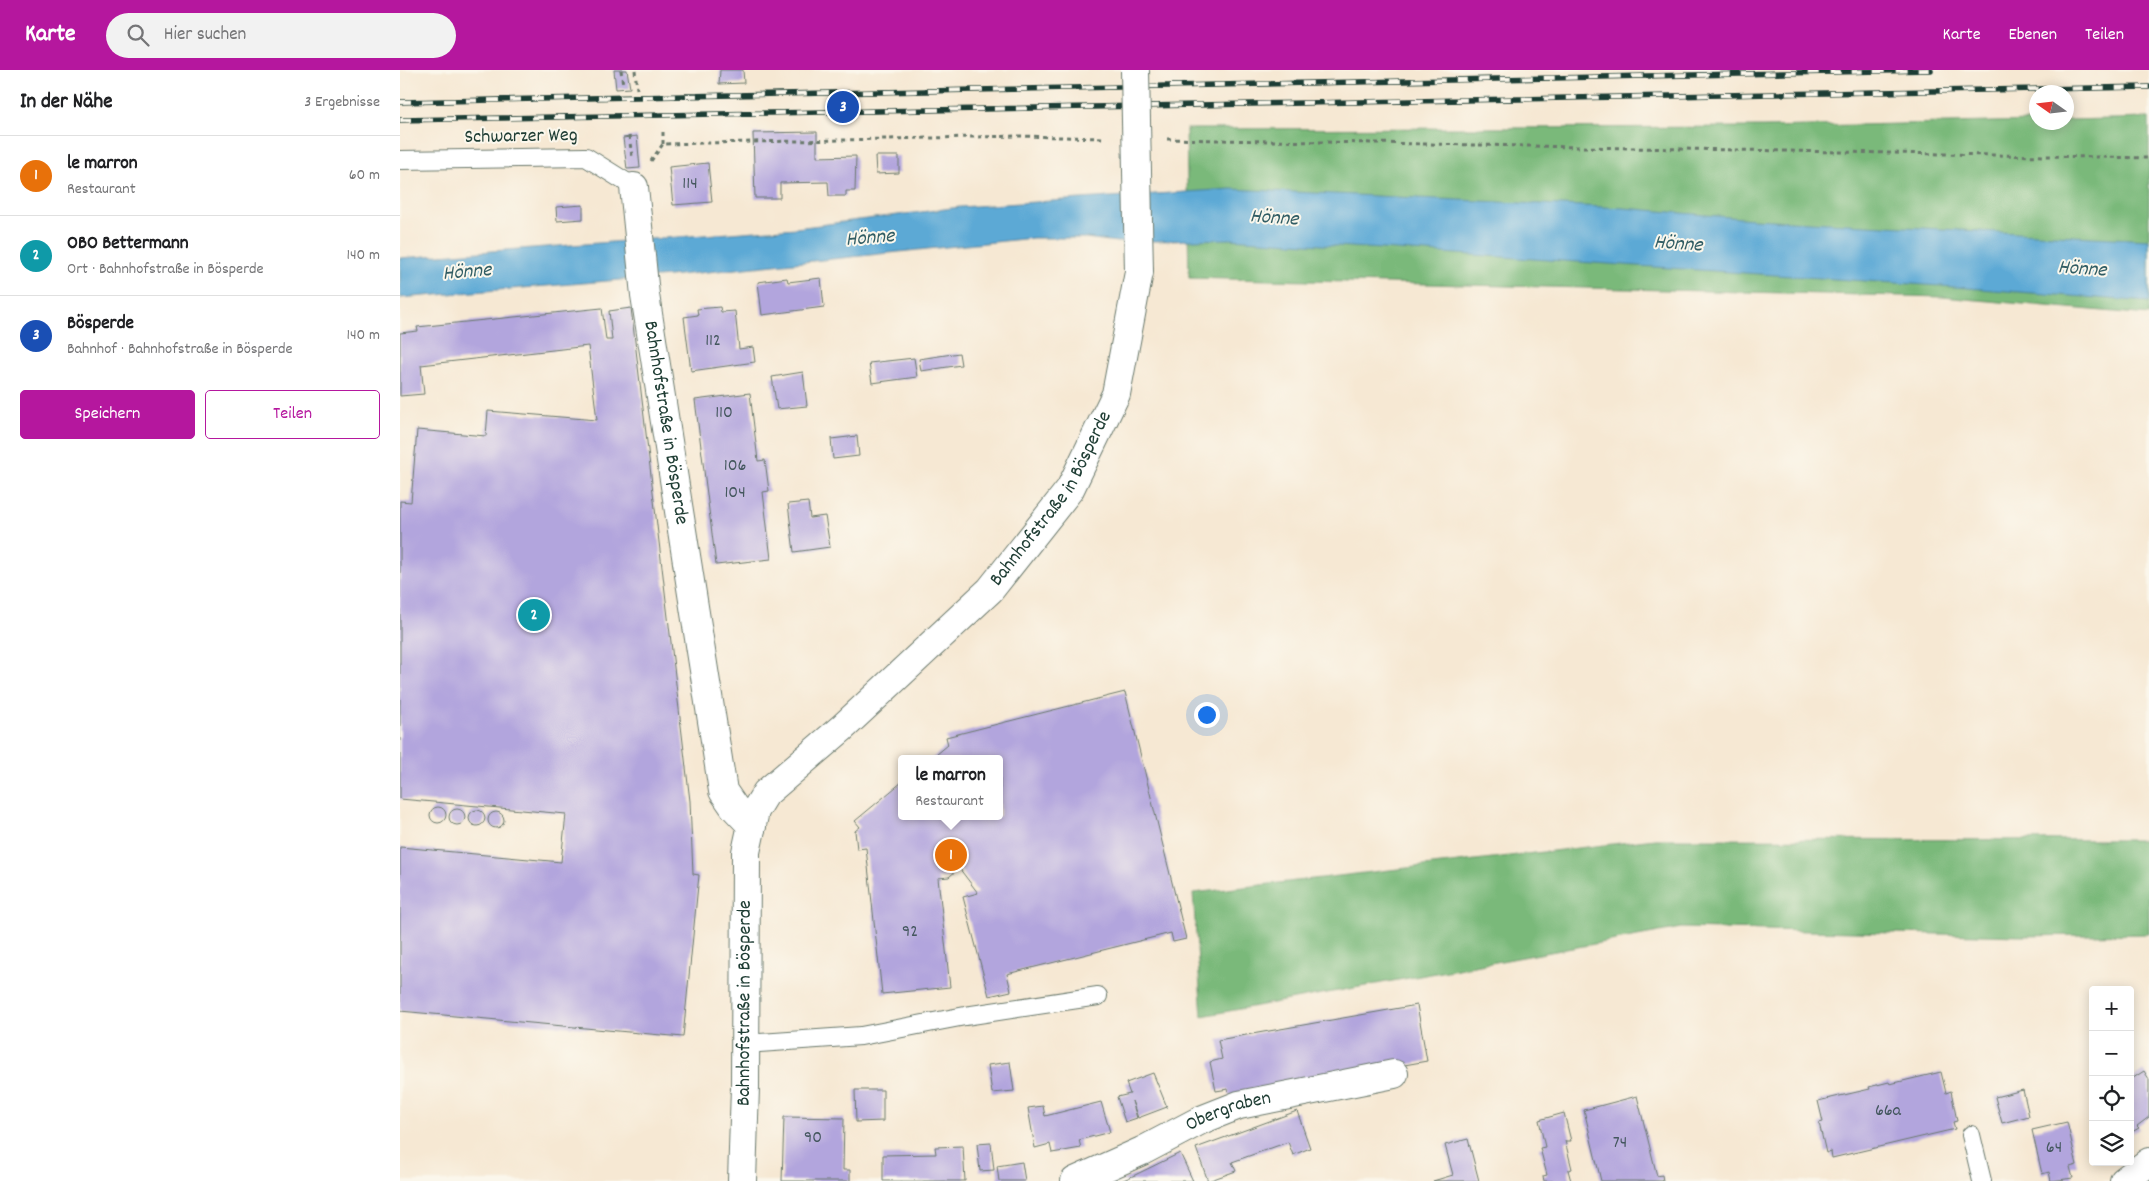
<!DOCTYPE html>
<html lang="de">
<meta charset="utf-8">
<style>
:root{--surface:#fff;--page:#f2f2f2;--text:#202124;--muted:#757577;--line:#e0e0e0;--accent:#b5179e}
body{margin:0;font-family:Dekko,sans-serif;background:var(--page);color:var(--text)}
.controls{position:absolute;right:15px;bottom:15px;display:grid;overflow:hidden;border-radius:5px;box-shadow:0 2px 12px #0003}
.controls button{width:45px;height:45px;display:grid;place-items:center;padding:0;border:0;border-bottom:1px solid var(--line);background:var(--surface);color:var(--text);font:25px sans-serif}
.compass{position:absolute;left:1629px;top:15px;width:45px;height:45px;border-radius:50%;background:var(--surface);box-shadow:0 2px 12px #0003;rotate:284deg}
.you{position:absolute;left:806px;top:644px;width:18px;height:18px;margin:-12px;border:4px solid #fff;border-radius:50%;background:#1a73e8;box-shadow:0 0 0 8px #1a73e833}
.badge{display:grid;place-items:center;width:32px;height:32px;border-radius:50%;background:var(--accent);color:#fff;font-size:16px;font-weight:700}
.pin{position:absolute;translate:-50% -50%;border:2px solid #fff;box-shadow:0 1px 5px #0006}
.popup{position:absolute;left:498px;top:685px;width:105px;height:65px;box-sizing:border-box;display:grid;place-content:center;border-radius:5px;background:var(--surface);filter:drop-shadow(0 1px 4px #0005);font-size:16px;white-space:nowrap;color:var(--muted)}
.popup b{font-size:19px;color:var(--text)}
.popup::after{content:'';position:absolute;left:50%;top:100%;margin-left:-10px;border:10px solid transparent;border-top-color:var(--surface)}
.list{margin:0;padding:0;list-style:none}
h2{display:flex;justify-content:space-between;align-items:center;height:65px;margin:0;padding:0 20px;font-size:21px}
h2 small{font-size:16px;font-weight:400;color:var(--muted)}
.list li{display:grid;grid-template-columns:32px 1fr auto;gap:15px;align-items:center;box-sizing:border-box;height:80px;padding:0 20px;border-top:1px solid var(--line)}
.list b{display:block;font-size:19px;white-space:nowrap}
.list p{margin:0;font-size:16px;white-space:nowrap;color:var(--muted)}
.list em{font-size:16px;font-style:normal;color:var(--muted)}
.actions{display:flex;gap:10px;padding:15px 20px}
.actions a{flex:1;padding:11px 0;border:1px solid var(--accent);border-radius:5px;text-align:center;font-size:18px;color:var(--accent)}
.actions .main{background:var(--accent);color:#fff}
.icon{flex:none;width:28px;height:28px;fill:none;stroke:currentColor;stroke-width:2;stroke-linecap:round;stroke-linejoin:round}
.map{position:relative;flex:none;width:1749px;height:1111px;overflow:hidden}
header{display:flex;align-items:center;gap:30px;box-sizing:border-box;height:70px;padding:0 25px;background:var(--accent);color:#fff}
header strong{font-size:24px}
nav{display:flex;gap:28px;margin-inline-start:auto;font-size:18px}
.search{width:350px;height:45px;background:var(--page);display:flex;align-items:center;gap:12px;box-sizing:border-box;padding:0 18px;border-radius:28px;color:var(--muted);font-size:19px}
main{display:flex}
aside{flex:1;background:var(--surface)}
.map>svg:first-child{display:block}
.forest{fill:#7ab97a;stroke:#4c7b57}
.water{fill:#5ca9d5;stroke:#3e7384}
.building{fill:#b2a5dd}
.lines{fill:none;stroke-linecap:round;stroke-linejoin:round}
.lane-casing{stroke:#6a796c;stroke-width:20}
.street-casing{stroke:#6a796c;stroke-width:30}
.path{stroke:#6a796c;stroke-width:3;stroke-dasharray:4 4;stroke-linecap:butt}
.lane{stroke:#fff;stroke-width:18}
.street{stroke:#fff;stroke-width:28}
.rail-casing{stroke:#1f3d34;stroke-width:5.5}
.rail{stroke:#fbf7ec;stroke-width:4;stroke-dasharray:11;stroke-linecap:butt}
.street-bridge-casing{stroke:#6a796c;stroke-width:30;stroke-linecap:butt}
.street-bridge{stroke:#fff;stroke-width:28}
.labels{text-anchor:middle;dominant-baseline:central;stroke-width:4;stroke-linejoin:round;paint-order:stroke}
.number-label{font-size:18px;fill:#44575e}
.street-label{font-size:20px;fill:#1f3d34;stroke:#fbf7ec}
.water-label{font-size:21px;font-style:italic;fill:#315d64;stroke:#fbf7ec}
</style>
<header>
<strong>Karte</strong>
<div class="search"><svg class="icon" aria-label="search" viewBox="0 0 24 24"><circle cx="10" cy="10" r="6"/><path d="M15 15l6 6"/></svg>Hier suchen</div>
<nav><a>Karte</a><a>Ebenen</a><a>Teilen</a></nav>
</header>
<main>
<aside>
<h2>In der Nähe<small>3 Ergebnisse</small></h2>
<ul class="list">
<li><span class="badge" style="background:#e8710a">1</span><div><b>le marron</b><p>Restaurant</p></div><em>60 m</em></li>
<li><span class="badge" style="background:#0f9aa8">2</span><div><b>OBO Bettermann</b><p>Ort · Bahnhofstraße in Bösperde</p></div><em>140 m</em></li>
<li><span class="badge" style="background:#1a4fb4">3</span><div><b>Bösperde</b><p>Bahnhof · Bahnhofstraße in Bösperde</p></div><em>140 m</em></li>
</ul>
<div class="actions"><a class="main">Speichern</a><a>Teilen</a></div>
</aside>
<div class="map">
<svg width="1749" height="1111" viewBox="0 0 1749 1111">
<rect width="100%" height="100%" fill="#fbf7ec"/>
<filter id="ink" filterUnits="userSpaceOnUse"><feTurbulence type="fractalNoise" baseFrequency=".02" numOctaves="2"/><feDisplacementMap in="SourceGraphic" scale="10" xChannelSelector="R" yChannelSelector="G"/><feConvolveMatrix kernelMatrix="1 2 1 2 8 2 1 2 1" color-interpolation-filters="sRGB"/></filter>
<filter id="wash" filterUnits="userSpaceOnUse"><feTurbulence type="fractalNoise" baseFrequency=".0096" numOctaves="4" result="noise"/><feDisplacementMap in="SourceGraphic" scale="20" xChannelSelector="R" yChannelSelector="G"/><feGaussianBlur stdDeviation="1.12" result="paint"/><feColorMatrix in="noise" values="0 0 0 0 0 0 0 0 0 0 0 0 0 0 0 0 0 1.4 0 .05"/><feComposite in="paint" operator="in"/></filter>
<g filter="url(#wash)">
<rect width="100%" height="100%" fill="#f6e8d3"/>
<!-- forest -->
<g class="forest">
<polygon points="1749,48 1749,245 1542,227 789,208 786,59 1363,57 1636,51 1636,52 1666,52 1667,50"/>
<polygon points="1255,769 1749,770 1749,864 1623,866 1281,858 802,946 793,823"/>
</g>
<!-- water -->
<polygon class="water" points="831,119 1224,138 1353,149 1749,170 1749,232 1541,216 830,169 717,172 686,168 633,168 269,206 0,228 0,188 396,158 560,137"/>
<g id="blocks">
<!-- building -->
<g class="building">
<polygon points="214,0 227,0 230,18 216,19"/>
<polygon points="320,0 343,0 344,13 319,14"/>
<polygon points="417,62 417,87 456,86 455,121 446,121 446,126 429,126 428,112 380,113 380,128 355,128 353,63"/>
<polygon points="237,66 240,98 227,99 223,68"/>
<polygon points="475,86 499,86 499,103 476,104"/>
<polygon points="308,93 312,132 273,135 269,97"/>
<polygon points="183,135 183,149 157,151 156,137"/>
<polygon points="387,208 388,212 421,208 424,237 362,245 358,212"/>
<polygon points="320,237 321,242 335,241 339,279 353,277 355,292 291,301 284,247 298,245 297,239"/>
<polygon points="202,238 206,270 212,270 209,241 231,238 290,731 293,804 299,805 283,967 0,941 0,777 161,792 166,744 0,729 0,431 11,432 17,360 86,366 88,341 197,350 188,276 21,295 24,324 0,326 0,263 18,261 17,257"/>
<polygon points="559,283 561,295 521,301 519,289"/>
<polygon points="514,288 517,307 472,313 469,293"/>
<polygon points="403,302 407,336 377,339 372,307"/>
<polygon points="350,323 358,391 365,390 369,421 363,422 371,489 316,495 295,330"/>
<polygon points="457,366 459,386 433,389 431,369"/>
<polygon points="408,432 410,448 425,446 430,477 394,482 388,434"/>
<polygon points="725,622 786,869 773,872 771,863 607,904 611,921 589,926 563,827 578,823 559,798 549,807 538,808 550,917 482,924 466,778 457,779 455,761 460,757 455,751 502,712 502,746 600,746 600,689 531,689 548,675 546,667"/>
<circle cx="38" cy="745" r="8"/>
<circle cx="57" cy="747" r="8"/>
<circle cx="77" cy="748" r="8"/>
<circle cx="96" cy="750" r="8"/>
<polygon points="1017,935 1027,991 829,1026 828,1019 816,1021 810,992 822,989 818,970"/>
<polygon points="610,992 614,1021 592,1023 588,995"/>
<polygon points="1744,1001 1749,1009 1749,1047 1737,1056 1739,1058 1730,1063 1730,1010"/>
<polygon points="1541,1002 1546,1023 1551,1021 1557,1051 1553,1052 1555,1059 1432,1088 1431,1081 1426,1083 1419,1053 1423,1052 1418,1031 1470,1019 1469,1017 1489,1012 1490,1014"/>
<polygon points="753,1003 767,1037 738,1048 732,1031 737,1048 725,1052 717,1027 730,1024 726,1013"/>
<polygon points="455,1020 483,1020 483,1051 456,1052"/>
<polygon points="1623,1020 1629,1046 1602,1053 1595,1027"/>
<polygon points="1237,1026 1257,1106 1262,1105 1263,1111 1201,1111 1184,1040"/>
<polygon points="701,1032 710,1062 679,1070 681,1078 652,1083 650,1074 635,1078 628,1038 643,1036 645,1046"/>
<polygon points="897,1041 910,1078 893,1085 888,1072 832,1092 836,1101 808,1111 796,1078"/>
<polygon points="1164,1043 1171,1071 1165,1071 1172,1099 1168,1100 1171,1111 1144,1111 1143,1106 1147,1105 1140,1078 1145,1077 1139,1050"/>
<polygon points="384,1047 444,1048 443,1100 450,1100 450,1111 382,1111"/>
<polygon points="1667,1052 1677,1095 1670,1097 1673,1108 1651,1111 1649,1102 1642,1104 1632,1060"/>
<polygon points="1068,1069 1079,1111 1033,1111 1053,1105 1045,1075"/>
<polygon points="591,1073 594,1100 580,1101 577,1074"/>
<polygon points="563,1076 565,1111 483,1111 483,1085 536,1084 535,1077"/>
<polygon points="780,1083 793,1111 721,1111 735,1105"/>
<polygon points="622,1092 625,1111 599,1111 597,1096"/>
</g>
</g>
</g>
<g filter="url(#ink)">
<use href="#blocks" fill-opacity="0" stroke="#6a796c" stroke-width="1"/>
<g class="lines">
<!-- lane casing -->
<g class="lane-casing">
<g id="lane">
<polyline points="0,90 186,87 234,117"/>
<polyline points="345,974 461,966 565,946 698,926"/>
<polyline points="1571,1065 1582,1111"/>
</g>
</g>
<!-- street casing -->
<g class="street-casing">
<g id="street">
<path id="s1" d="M234,117L245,225L323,721L334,737L352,756"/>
<path id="s2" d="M342,1111L345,1017L346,782L355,741L366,723L442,658L590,520L670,419L716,324L739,202"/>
<path id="s3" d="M675,1111L742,1081L801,1050L839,1035L994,1004"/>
<polyline points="1724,1111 1749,1092"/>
</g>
</g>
<!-- path -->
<g class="path">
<polyline points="221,0 223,15"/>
<polyline points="235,0 237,19"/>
<polyline points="229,66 232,86"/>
<polyline points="767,69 1749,88"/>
<polyline points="263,74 263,62"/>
<polyline points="251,91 263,74 619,66 705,68"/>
</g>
<!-- lane -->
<use href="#lane" class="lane"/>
<!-- street -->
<use href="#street" class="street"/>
<!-- rail casing -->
<g class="rail-casing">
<g id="rail">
<polyline points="0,32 1531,0"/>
<polyline points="0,50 1749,17"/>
</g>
</g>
<!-- rail -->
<use href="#rail" class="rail"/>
<!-- street-bridge casing -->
<g class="street-bridge-casing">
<polyline id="street-bridge" points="735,0 739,202"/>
</g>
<!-- street-bridge -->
<use href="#street-bridge" class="street-bridge"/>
</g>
</g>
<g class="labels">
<!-- number labels -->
<g class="number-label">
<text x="290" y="114">114</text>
<text x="313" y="271">112</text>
<text x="324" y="343">110</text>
<text x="335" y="396">106</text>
<text x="335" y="423">104</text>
<text x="510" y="862">92</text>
<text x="1488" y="1041">66a</text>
<text x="413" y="1068">90</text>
<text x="1220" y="1073">74</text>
<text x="1654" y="1078">64</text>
</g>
<!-- street labels -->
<g class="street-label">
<text transform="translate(121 67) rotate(-1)">Schwarzer Weg</text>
<text stroke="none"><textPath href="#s1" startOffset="238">Bahnhofstraße in Bösperde</textPath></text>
<text stroke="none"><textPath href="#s2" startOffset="805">Bahnhofstraße in Bösperde</textPath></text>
<text stroke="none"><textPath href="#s2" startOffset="178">Bahnhofstraße in Bösperde</textPath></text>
<text stroke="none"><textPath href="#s3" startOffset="169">Obergraben</textPath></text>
</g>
<!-- water labels -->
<g class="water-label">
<text transform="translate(874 149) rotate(4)">Hönne</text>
<text transform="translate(470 169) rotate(-5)">Hönne</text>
<text transform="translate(1278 175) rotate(4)">Hönne</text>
<text transform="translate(1682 200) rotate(4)">Hönne</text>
<text transform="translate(67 203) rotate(-5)">Hönne</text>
</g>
</g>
</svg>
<div class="controls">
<button>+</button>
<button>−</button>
<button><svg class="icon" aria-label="locate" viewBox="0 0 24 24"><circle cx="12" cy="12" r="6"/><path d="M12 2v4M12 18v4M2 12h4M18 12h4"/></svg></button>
<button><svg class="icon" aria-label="layers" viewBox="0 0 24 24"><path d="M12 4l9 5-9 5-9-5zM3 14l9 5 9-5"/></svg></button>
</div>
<svg class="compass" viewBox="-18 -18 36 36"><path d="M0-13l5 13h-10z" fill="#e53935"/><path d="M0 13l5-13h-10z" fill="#757577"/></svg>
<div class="you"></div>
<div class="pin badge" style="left:551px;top:785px;background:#e8710a">1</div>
<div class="popup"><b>le marron</b>Restaurant</div>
<div class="pin badge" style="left:134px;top:545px;background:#0f9aa8">2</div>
<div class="pin badge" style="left:443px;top:37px;background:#1a4fb4">3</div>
</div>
</main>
